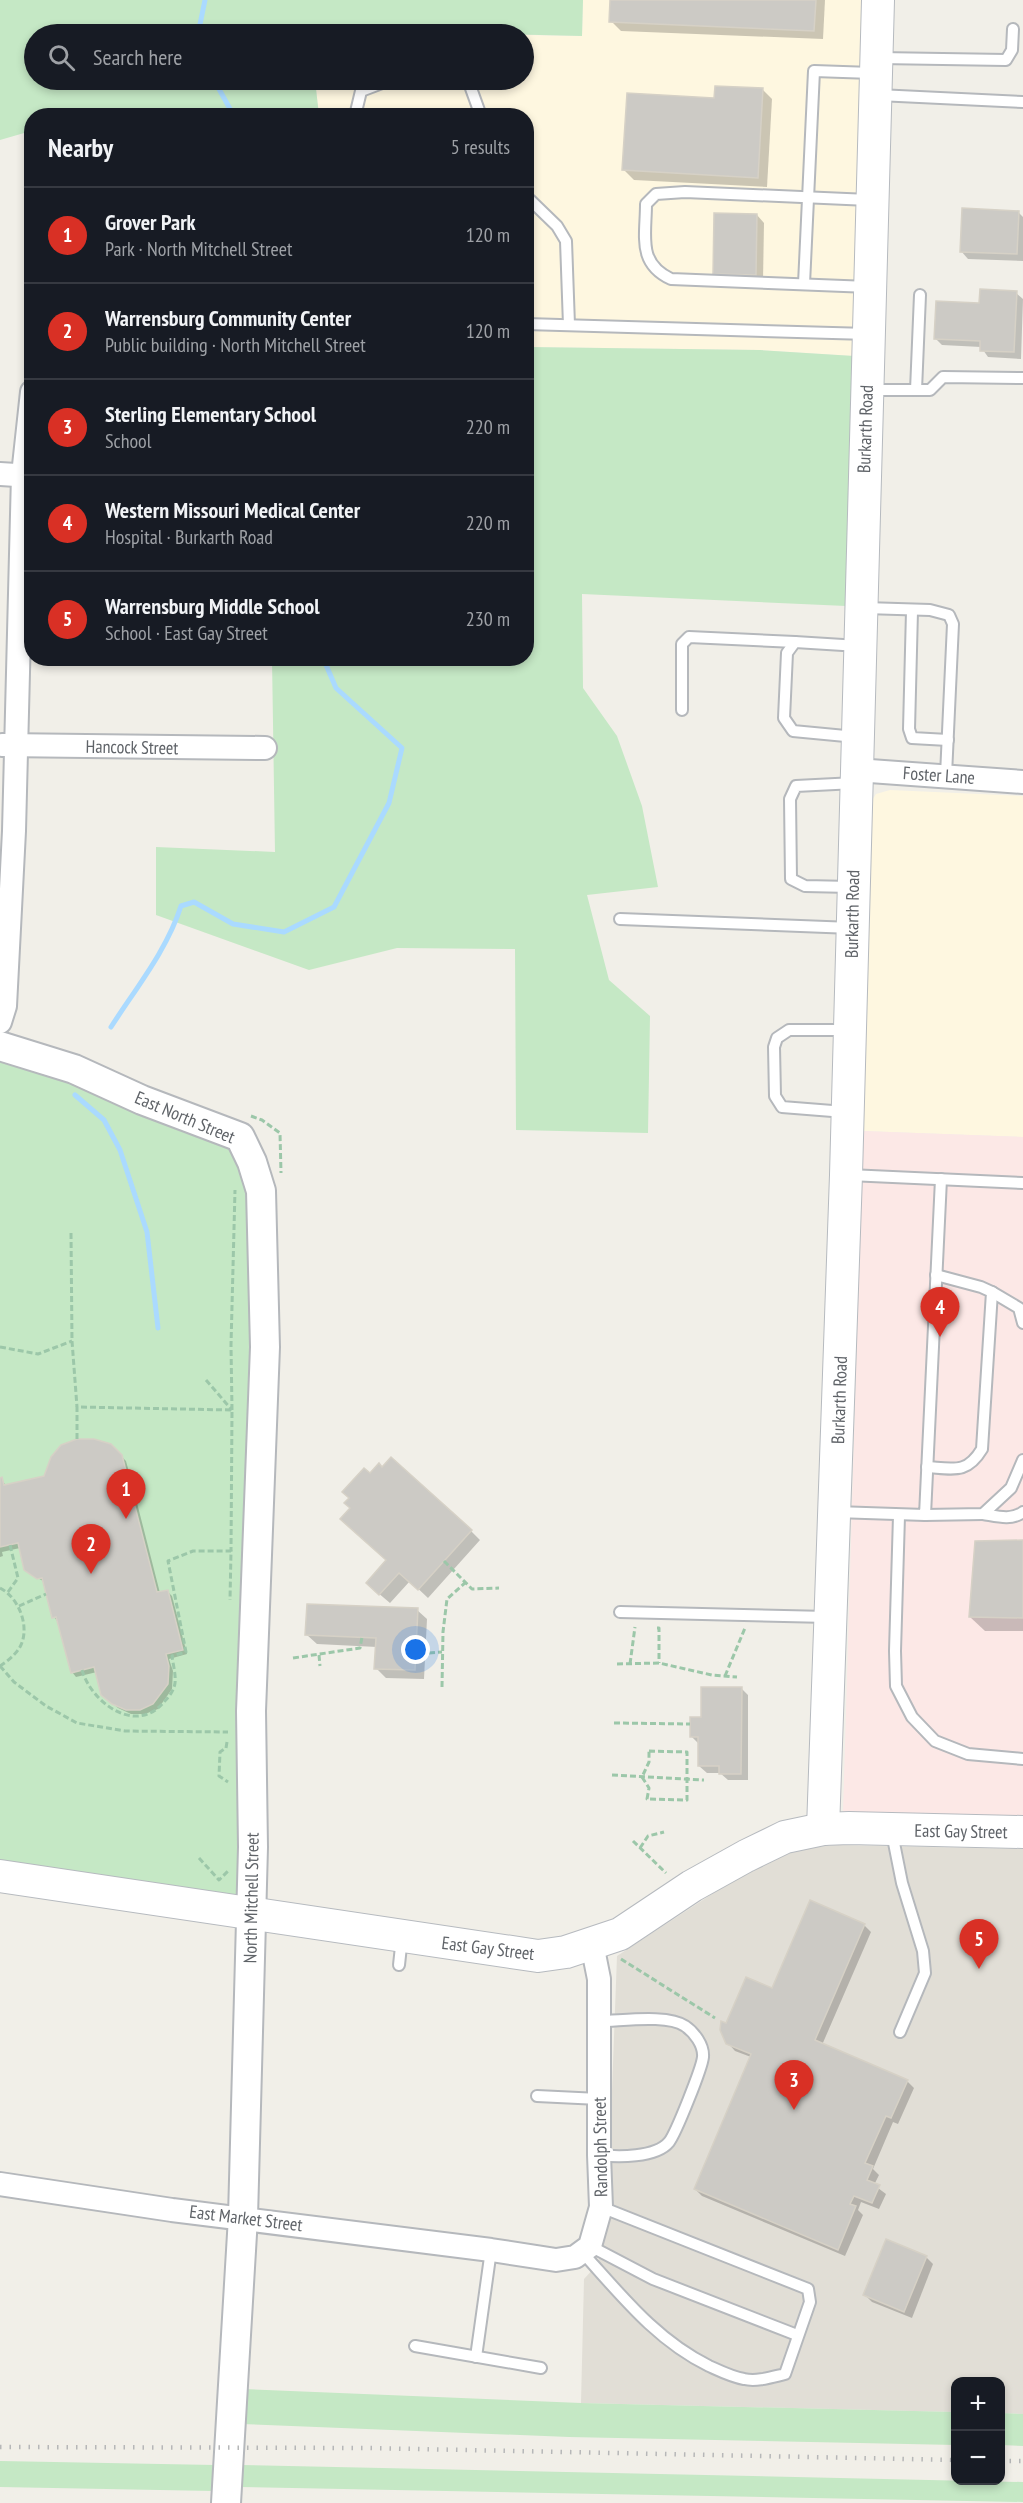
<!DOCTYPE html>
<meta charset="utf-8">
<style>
:root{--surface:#171b24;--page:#20242c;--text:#f1f3f6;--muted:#9ea1a6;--line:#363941;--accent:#d93025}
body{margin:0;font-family:"PT Sans Narrow",sans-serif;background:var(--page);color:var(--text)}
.controls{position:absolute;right:18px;bottom:18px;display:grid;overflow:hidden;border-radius:12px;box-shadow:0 3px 9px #0003}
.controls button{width:54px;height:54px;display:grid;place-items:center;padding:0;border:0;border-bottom:2px solid var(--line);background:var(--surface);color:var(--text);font:30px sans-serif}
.you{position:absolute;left:416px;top:1650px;width:21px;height:21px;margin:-15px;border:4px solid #fff;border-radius:50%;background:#1a73e8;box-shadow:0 0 0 9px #1a73e833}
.badge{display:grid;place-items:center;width:39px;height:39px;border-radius:50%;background:var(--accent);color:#fff;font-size:20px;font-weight:700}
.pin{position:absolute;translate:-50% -50px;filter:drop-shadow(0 2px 3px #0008)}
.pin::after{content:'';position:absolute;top:32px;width:21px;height:18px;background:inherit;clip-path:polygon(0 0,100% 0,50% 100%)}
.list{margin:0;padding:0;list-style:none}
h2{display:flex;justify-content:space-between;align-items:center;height:78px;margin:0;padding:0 24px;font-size:26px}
h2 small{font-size:20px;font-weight:400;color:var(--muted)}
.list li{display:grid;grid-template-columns:39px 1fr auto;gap:18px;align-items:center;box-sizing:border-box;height:96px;padding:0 24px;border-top:2px solid var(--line)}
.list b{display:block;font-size:22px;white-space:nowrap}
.list p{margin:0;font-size:20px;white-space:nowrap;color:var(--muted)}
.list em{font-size:20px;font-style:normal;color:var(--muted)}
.icon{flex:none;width:33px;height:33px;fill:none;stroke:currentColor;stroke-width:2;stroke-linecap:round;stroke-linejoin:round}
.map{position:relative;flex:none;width:1023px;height:2503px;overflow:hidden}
.search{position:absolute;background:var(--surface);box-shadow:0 3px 9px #0003;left:24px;top:24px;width:510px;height:66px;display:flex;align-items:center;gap:15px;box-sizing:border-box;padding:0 21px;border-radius:33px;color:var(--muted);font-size:22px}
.panel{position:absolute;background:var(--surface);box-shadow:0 3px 9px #0003;left:24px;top:108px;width:510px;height:558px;border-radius:24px}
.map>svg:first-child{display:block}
.commercial{fill:#fef7e0}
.education{fill:#e1ded6}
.medical{fill:#fce8e6}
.green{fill:#c5e8c5}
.shadow{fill:#0003}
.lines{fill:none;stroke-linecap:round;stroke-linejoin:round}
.stream{stroke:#aadaff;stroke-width:5}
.building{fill:#cccac5;stroke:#d6d1c6;stroke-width:1.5}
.service-casing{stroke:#b5b8bc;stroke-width:14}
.minor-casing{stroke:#b5b8bc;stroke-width:26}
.tertiary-casing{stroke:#b5b8bc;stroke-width:32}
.secondary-casing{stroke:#b6babf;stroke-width:34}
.path{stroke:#9cc7a9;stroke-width:3;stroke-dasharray:6 3;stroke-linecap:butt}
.service{stroke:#fff;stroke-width:10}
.minor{stroke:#fff;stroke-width:22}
.tertiary{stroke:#fff;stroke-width:28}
.secondary{stroke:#fff;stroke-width:32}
.rail{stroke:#b6b7b8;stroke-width:4.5;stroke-dasharray:1.5 8;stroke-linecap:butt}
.labels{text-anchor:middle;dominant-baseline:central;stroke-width:6;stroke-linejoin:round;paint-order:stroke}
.street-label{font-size:18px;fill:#5f6368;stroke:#fff}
</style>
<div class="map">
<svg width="1023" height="2503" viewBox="0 0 1023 2503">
<rect width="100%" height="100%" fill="#f1efe8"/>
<!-- commercial -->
<g class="commercial">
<polygon points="583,0 864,0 854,356 760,350 527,347 526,116 319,115 315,80 524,80 524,35 582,36"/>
<polygon points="309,30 517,34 309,34"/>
<polygon points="890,790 1023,796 1023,1137 863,1131 869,805 876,794"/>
</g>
<!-- education -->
<polygon class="education" points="838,1845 1023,1849 1023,2414 1001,2413 1000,2382 956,2382 955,2412 581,2403 584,2279 596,2266 601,2254 607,2225 617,1956 735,1879 777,1855 812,1847"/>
<!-- medical -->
<polygon class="medical" points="863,1131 1023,1137 1023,1818 843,1814"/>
<!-- green -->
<g class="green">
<polygon points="0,0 583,0 582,36 309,30 309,34 34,34 34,80 315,80 319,115 32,116 31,131 0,140"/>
<polygon points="527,347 760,350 854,356 846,606 582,594 583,688 617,736 642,806 658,887 587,895 609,980 650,1016 648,1133 516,1130 515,949 397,948 309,970 156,915 156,847 275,852 272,659 526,658"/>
<polygon points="0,1046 202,1122 252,1162 251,1913 0,1875"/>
<polygon points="243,2389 581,2403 955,2412 956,2445 569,2437 241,2424"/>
<polygon points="1001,2413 1023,2414 1023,2446 1001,2445"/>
<polygon points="0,2461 215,2465 213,2491 0,2487"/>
<polygon points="241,2465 1023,2482 1023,2502 240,2487"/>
</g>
<!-- shadow -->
<g class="shadow">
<polygon points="612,0 825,0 823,39 621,31 611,21"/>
<polygon points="763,90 772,99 767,187 634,180 624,170 716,100"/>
<polygon points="1018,212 1023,217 1023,261 968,259 961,251"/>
<polygon points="757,215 764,223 763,281 722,280 715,273"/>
<polygon points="1016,293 1023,299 1021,359 988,357 981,347 942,345 935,338 981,304"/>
<polygon points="110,1445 126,1461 129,1472 133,1471 138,1476 141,1489 134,1491 160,1593 167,1591 172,1596 187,1654 169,1659 173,1671 172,1689 158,1709 145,1714 131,1714 118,1708 108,1699 97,1672 76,1677 72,1672 58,1622 54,1617 45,1582 30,1574 20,1548 2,1552 3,1556 0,1557 0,1479 7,1486 45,1477"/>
<polygon points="370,1475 471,1531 480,1540 428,1598 410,1581 390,1603 377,1592 388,1561 351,1508"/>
<polygon points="1023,1541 1023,1631 985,1631 970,1617"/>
<polygon points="417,1610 427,1619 424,1679 386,1678 376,1668 377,1647 317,1644 307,1635"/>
<polygon points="741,1688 748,1695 748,1780 728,1780 720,1773 707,1773 699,1766 698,1743 691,1736 702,1719"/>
<polygon points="864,1925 871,1932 822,2045 907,2081 914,2088 898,2124 893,2122 873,2169 879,2175 874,2185 886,2194 879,2209 861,2202 858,2210 863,2215 845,2256 702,2196 695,2189 751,2057 735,2051 728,2043 727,2025"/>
<polygon points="926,2257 933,2264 912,2318 872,2302 865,2295"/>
</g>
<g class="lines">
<!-- stream -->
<g class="stream">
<polyline points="198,34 205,0"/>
<polyline points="214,80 234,116"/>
<path d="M111,1027C136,988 167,950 181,906L194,902L233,924L284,932L334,907L389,803L402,748L336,688L323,658"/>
<polyline points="75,1095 104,1120 120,1150 147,1232 158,1328"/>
</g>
</g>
<!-- building -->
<g class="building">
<polygon points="610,0 816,0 814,31 609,22"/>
<polygon points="715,86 763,88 758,178 622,170 627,93 714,98"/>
<polygon points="962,208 1019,211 1017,254 960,252"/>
<polygon points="714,213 757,214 756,275 713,274"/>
<polygon points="980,289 1017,291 1014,352 980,351 980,341 934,339 936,301 979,303"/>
<polygon points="77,1439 94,1439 111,1444 122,1455 126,1471 133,1470 137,1485 130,1487 157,1592 168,1590 183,1650 166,1654 169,1666 168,1684 153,1704 140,1710 126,1710 112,1704 101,1695 94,1667 71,1673 56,1617 52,1618 42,1578 37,1579 24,1570 18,1543 0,1547 0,1478 2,1477 4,1485 44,1476 51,1457 61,1445"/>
<polygon points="391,1457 472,1530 418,1590 399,1573 379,1595 366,1583 386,1560 340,1519 350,1508 344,1503 349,1498 342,1492 364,1468 370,1473 379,1463 382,1467"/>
<polygon points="1023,1540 1023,1618 969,1617 975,1541"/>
<polygon points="307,1604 418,1608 415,1670 374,1669 376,1638 305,1635"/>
<polygon points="701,1687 742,1687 741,1774 719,1774 719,1766 698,1766 698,1737 690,1737 690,1717 701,1717"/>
<polygon points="810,1900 865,1924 815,2040 908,2080 891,2118 886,2116 865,2163 873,2166 867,2180 880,2185 872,2203 854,2196 850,2204 856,2206 838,2250 694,2189 751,2054 726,2044 720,2030 721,2021 726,2023 746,1977 772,1988"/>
<polygon points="886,2239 927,2256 904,2312 863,2295"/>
</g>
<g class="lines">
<!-- service casing -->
<g class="service-casing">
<g id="service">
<polyline points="879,58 1006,60 1012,50 1013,29"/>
<polyline points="468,80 481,116"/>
<polyline points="878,95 1023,102"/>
<polyline points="355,116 361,91 390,80"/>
<polyline points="526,196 557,226 566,241 569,325"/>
<path d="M869,200L685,192L656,194L646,204C646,236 637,263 671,279L869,287"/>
<polyline points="804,284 814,71 872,73"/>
<polyline points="526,324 868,334"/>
<polyline points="870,390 930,390 943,377 1023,378"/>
<polyline points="916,390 920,295"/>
<polyline points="865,608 930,610 949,615 953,624 946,775"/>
<polyline points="912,611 909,729 912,738 948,740"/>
<polyline points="682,710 682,644 689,637 795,642"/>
<polyline points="856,737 793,731 784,718 787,653 795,642 859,646"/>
<polyline points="851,887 805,886 791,879 790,799 796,786 855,783"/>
<polyline points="620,919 852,928"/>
<polyline points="845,1112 782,1107 775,1096 774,1047 777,1038 789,1030 846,1030"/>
<polyline points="849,1175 1023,1183"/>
<polyline points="992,1292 1019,1308 1023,1323"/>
<path d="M927,1467C954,1469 967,1474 982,1449L992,1292L981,1287L936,1275"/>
<polyline points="836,1512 925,1515 941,1179"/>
<path d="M983,1514C996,1516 1011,1521 1023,1512"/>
<polyline points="925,1515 983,1514 1011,1488 1023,1460"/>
<polyline points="899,1516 895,1651 896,1686 912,1717 935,1741 968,1754 1023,1759"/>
<polyline points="620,1612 828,1617"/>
<polyline points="892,1833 902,1883 923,1951 925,1973 900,2032"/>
<polyline points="399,1965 402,1937"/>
<polyline points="537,2096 599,2099"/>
<path d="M599,2155C617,2157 656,2158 669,2142C676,2133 702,2068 703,2057C704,2045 694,2032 685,2026C668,2014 621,2021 599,2021"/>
<polyline points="590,2246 653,2279 797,2335"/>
<path d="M582,2252C621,2295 656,2340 709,2366C720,2371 732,2377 744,2379C757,2382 772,2377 785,2374L810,2302L808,2289L601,2207"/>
<polyline points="415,2346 541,2368"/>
<polyline points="476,2357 491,2250"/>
</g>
</g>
<!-- minor casing -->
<g class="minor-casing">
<g id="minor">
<polyline points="0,474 32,476"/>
<polyline points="2,745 265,748"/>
<polyline points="856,770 1023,782"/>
<polyline points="0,1022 5,1006 14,831 23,475 32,392"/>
<polyline points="0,2184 172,2210 491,2250 556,2260 575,2257 590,2246 601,2207 599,2155 599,1979 592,1944"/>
</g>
</g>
<!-- tertiary casing -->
<g class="tertiary-casing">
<polyline id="tertiary" points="0,1046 74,1069 142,1100 240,1137 252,1162 261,1191 265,1347 251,1711 253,1847 243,2217 226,2503"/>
</g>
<!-- secondary casing -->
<g class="secondary-casing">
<g id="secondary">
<polyline points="823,1829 846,1175 878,0"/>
<polyline points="0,1876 538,1956 566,1952 620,1934 692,1886 746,1856 785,1837 823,1829 849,1828 1023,1832"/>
</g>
</g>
<!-- path -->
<g class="path">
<polyline points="251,1116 262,1120 280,1133 281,1173"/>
<polyline points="71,1233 72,1341 77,1407"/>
<polyline points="0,1347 38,1354 72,1341"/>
<polyline points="206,1380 232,1410"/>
<polyline points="232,1410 231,1345 235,1190"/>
<polyline points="77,1439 77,1407 232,1410 231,1551"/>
<polyline points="444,1561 472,1589 499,1588"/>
<path d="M0,1588C20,1598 32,1631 18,1650C13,1657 6,1662 0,1666"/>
<polyline points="8,1592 18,1578 10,1545"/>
<polyline points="19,1606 46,1594"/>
<polyline points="657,1628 659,1628 659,1663"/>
<polyline points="429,1653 442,1652"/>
<polyline points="319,1655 320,1666"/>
<polyline points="293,1658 360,1648 362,1637"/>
<polyline points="617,1664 659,1663 712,1675 737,1677"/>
<polyline points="630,1664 635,1627"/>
<polyline points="0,1666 14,1682 46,1706 77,1723 125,1731 228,1732"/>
<path d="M82,1670C91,1702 135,1735 163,1703C168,1698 174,1691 175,1683C176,1675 173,1664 172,1656L186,1652L168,1561L193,1551H231L230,1600"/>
<polyline points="725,1676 745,1628"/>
<polyline points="442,1687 443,1632 447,1599 467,1581"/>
<polyline points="614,1723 690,1724"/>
<polyline points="227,1742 226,1748 220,1752 219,1776 228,1782"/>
<polygon points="649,1751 687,1752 687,1800 647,1799 649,1788 642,1777 649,1762"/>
<polyline points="612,1775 704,1780"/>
<polyline points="633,1841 666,1873"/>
<polyline points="640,1848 648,1836 664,1832"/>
<polyline points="199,1858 219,1880 228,1871"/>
<polyline points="621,1959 715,2018"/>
</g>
<!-- service -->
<use href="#service" class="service"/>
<!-- minor -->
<use href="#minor" class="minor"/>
<!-- tertiary -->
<use href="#tertiary" class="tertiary"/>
<!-- secondary -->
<use href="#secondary" class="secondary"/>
<!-- rail -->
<g class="rail">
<polyline points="0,2447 368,2448 956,2460"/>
<polyline points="1000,2461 1023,2461"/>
</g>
</g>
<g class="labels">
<!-- street labels -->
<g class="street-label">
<text transform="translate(865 429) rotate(-88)">Burkarth Road</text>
<text transform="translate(132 747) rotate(1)">Hancock Street</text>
<text transform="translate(939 775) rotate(4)">Foster Lane</text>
<text transform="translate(852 914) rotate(-89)">Burkarth Road</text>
<text transform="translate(185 1117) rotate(23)">East North Street</text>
<text transform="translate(839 1400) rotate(-88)">Burkarth Road</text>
<text transform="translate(961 1831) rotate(1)">East Gay Street</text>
<text transform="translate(251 1898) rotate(-89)">North Mitchell Street</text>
<text transform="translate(488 1948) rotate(7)">East Gay Street</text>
<text transform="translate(600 2147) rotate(-91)">Randolph Street</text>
<text transform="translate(246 2218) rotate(7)">East Market Street</text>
</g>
</g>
</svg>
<div class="controls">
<button>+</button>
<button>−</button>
</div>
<div class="you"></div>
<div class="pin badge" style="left:126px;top:1519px">1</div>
<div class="pin badge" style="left:91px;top:1574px">2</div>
<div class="pin badge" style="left:794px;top:2110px">3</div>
<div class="pin badge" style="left:940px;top:1337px">4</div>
<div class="pin badge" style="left:979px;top:1969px">5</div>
<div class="search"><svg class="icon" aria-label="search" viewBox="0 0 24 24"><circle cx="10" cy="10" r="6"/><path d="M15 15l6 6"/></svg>Search here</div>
<section class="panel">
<h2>Nearby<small>5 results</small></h2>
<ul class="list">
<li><span class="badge">1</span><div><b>Grover Park</b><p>Park · North Mitchell Street</p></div><em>120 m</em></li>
<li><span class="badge">2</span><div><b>Warrensburg Community Center</b><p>Public building · North Mitchell Street</p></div><em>120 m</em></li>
<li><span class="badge">3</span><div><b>Sterling Elementary School</b><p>School</p></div><em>220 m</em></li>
<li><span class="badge">4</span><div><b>Western Missouri Medical Center</b><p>Hospital · Burkarth Road</p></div><em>220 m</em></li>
<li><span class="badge">5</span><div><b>Warrensburg Middle School</b><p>School · East Gay Street</p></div><em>230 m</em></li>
</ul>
</section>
</div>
